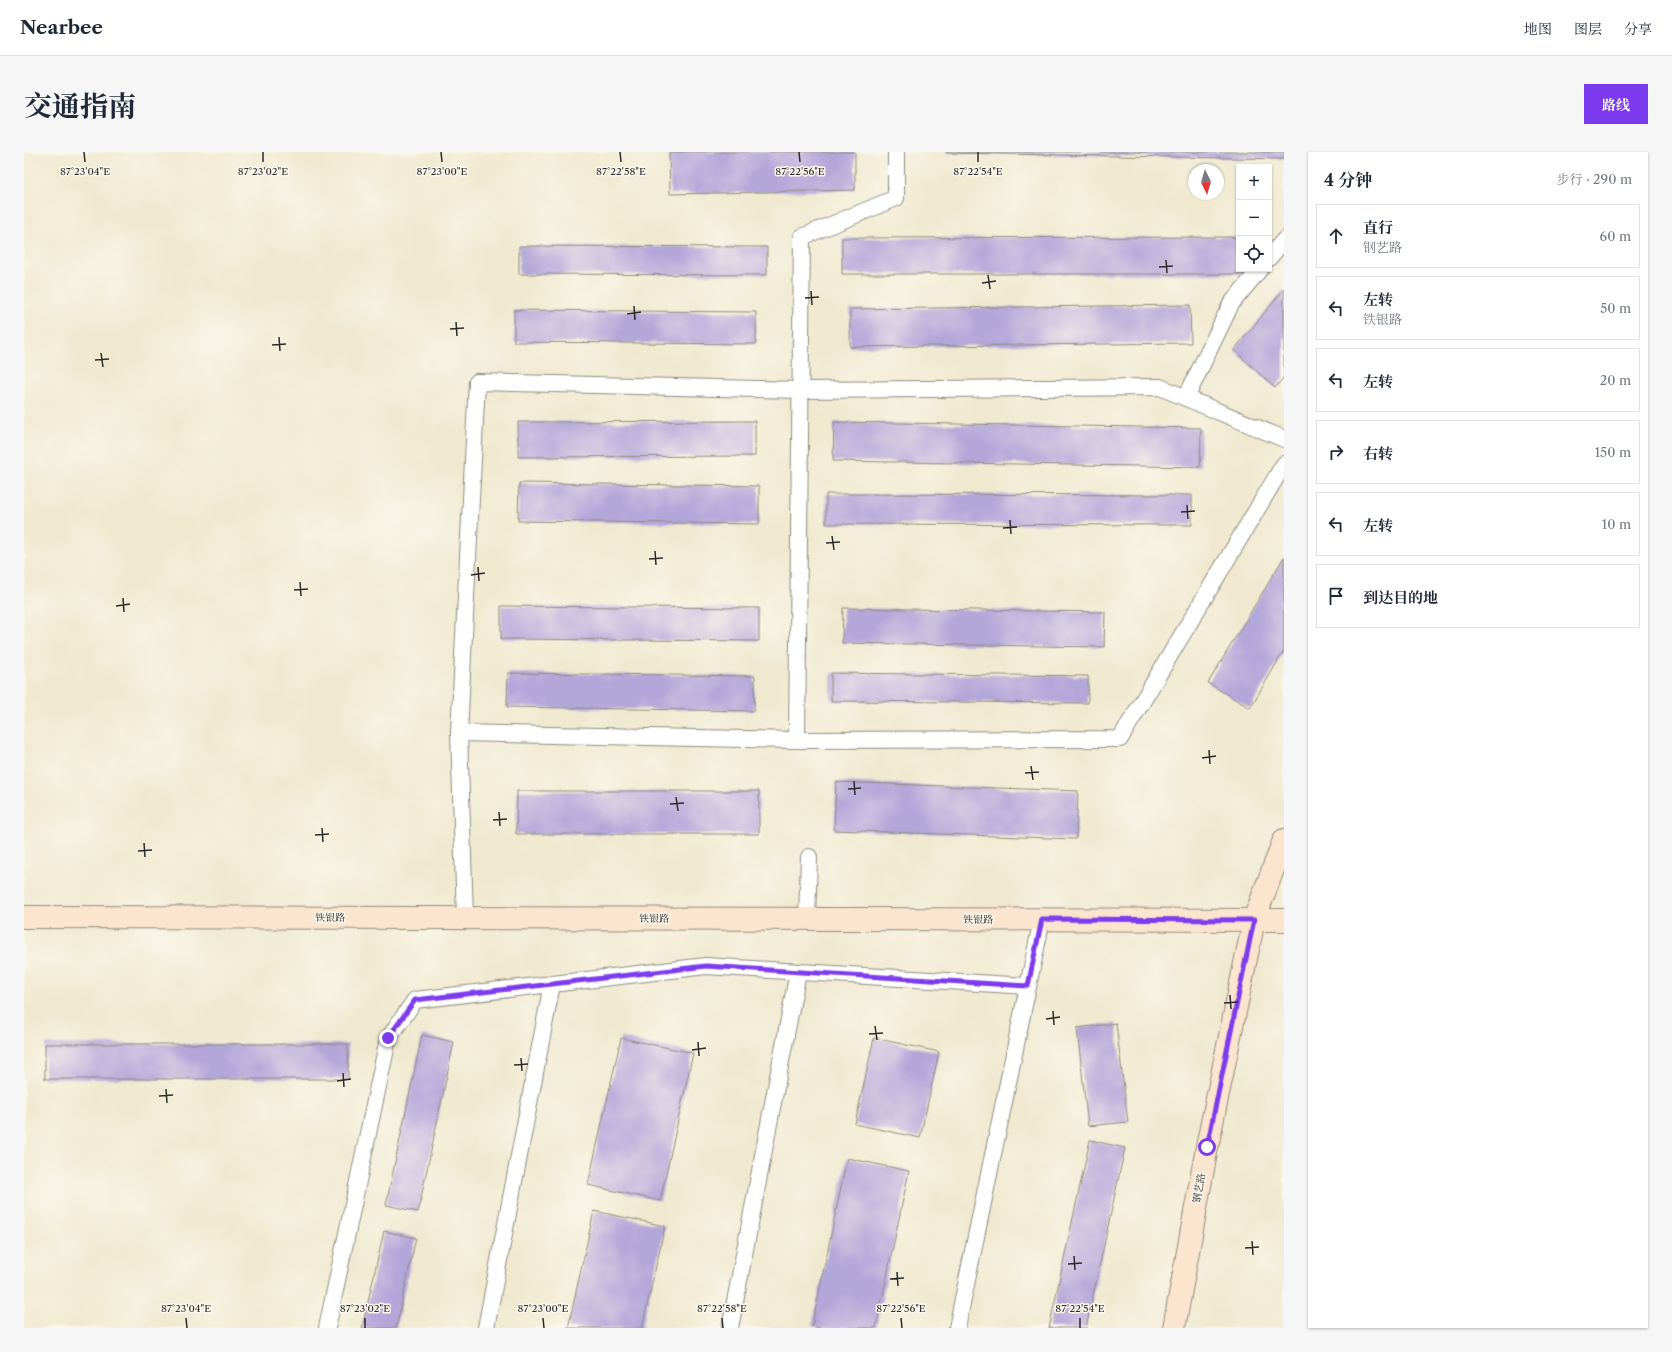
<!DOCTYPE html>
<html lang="zh">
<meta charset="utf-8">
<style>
:root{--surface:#fff;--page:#f6f6f7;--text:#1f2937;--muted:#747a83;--line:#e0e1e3;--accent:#7c3aed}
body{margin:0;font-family:"Libre Caslon Text","Noto Serif SC",serif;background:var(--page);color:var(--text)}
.controls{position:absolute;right:12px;top:12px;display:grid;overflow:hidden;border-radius:0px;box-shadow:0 1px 3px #0004}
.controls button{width:36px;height:36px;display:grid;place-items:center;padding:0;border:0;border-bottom:1px solid var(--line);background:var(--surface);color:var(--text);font:20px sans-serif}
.compass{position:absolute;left:1164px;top:12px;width:36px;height:36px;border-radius:50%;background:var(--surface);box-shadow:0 1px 3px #0004;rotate:175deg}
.stop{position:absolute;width:12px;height:12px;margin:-9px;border:3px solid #7c3aed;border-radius:50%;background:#fff}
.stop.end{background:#7c3aed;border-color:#fff;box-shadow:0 1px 4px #0008}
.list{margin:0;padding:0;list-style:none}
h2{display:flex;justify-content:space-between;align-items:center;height:52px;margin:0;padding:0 16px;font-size:17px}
h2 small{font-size:13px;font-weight:400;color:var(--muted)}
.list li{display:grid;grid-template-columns:26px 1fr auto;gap:12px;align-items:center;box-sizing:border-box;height:64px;margin:0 8px 8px;padding:0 8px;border:1px solid var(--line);border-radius:0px}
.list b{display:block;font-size:15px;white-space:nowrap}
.list p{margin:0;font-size:13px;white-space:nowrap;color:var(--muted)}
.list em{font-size:13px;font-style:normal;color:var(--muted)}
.icon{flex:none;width:22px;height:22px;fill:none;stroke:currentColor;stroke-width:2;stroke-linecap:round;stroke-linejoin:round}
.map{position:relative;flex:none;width:1260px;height:1176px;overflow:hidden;border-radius:0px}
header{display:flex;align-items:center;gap:24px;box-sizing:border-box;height:56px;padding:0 20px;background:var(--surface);border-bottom:1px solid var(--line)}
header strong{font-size:19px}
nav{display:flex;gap:22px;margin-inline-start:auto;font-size:14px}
.intro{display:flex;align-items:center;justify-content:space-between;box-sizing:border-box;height:96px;padding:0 24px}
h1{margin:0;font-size:28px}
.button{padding:10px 18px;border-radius:0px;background:var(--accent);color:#fff;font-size:14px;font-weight:700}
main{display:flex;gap:24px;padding:0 24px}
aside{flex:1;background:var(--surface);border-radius:0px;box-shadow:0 1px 3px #0004}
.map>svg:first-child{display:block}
.building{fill:#b3a6d9}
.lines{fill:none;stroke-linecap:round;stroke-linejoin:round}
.service-casing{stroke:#8e8a7e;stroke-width:18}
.secondary-casing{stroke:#8e8a7e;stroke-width:24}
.service{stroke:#fff;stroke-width:16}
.secondary{stroke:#fce5cf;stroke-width:22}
.route{stroke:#7c3aed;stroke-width:5}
.ticks{fill:none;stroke:#2b2b2b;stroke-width:1.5}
.labels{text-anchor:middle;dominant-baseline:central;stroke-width:3;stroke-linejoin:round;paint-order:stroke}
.street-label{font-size:10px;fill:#2b2b2b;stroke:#fbf7ec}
.ticks-label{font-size:10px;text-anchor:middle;fill:#2b2b2b;stroke:#fbf7ec;stroke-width:3;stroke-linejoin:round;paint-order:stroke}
</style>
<header>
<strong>Nearbee</strong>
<nav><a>地图</a><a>图层</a><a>分享</a></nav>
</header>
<div class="intro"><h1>交通指南</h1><a class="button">路线</a></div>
<main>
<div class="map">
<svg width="1260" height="1176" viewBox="0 0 1260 1176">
<rect width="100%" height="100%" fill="#fbf7ec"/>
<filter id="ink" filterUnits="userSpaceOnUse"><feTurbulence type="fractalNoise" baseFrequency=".025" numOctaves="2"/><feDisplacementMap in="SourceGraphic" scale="8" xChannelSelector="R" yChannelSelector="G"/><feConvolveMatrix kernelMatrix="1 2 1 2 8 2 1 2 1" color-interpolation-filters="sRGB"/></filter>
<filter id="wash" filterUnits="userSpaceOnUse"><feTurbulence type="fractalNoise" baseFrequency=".012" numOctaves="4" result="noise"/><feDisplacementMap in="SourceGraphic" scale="16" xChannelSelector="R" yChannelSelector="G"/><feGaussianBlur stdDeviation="0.9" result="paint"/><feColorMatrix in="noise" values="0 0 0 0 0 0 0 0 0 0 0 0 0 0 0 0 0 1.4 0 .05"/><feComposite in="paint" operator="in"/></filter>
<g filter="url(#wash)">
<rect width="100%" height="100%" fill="#f0e9d0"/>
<g id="blocks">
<!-- building -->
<g class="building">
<polygon points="645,0 831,0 831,38 646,42"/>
<polygon points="922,0 1260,0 1260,7 922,1"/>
<polygon points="1215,85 1215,117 1224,117 1224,122 818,122 818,86"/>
<polygon points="495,94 743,95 743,123 495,122"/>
<polygon points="1260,137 1260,225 1251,236 1210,198"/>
<polygon points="1166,153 1167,191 826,195 826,157"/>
<polygon points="490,158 732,160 732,192 490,190"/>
<polygon points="731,269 731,304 494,305 494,270"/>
<polygon points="810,270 1177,276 1176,315 809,309"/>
<polygon points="495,331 735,334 735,372 494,369"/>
<polygon points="802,342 1168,343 1168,373 802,372"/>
<polygon points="1260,405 1260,499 1226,556 1184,531"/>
<polygon points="477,454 735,456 735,489 477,487"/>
<polygon points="819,456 1081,460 1080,495 818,491"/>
<polygon points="484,521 731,524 730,559 483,555"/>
<polygon points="807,521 1064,524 1064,551 807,549"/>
<polygon points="812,630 1054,639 1052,687 810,678"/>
<polygon points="493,639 735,639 735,682 492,682"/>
<polygon points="1092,871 1104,970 1064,974 1053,876"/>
<polygon points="398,883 430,890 394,1060 362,1053"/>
<polygon points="597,886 669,901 636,1049 564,1033"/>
<polygon points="850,886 915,900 896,986 831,972"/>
<rect x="21" y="892" width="303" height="35"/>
<polygon points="1066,988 1101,996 1062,1176 1025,1176"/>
<polygon points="823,1006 885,1019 852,1176 796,1176 788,1174"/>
<polygon points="570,1059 641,1074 618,1176 544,1176"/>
<polygon points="360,1079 392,1086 372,1176 338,1176"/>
</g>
</g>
</g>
<g filter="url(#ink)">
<use href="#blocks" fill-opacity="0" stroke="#8e8a7e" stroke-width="1"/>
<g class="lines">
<!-- service casing -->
<g class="service-casing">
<g id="service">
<polyline points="1245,106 1260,88"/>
<polyline points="1162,246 1207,152 1236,117"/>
<polyline points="435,581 453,230 777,238 1136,235 1260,287"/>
<polyline points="773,588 778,85 872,46 872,0"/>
<polyline points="441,765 435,581 773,588 1096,587 1260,312"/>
<polyline points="783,767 785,705"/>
<polyline points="303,1176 364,887 391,848 682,814 1004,834"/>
<polyline points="462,1176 528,832"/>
<polyline points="706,1176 774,820"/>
<polyline points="933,1176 1018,767"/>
</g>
</g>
<!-- secondary casing -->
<g class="secondary-casing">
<g id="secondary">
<polyline points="0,765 1260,768"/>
<polyline points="1150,1176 1183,995 1230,768 1260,688"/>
</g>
</g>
<!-- service -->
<use href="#service" class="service"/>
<!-- secondary -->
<use href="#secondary" class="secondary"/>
</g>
</g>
<g class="lines" filter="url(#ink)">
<!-- route -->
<polyline class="route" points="364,886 391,848 682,814 1004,834 1018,767 1230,768 1183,995"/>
</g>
<!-- ticks -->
<path class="ticks" d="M60,0L61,10M239,0V10M417,0L418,10M596,0L597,10M775,0L776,10M954,0V10M1142,108L1143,121M1135,115L1149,114M964,123L966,137M958,131L972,129M787,139L788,153M781,146L795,145M610,154L611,168M603,162L617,160M432,170L433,184M426,177L440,176M255,185L256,199M248,193L262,192M77,201L79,215M71,208L85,207M1163,353L1164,367M1157,360L1171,359M986,368L987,382M979,376L993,375M808,384L810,398M802,391L816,390M631,399L632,413M625,407L639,406M454,415L455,429M447,423L461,421M276,430L277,444M270,438L284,437M99,446L100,460M92,454L106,452M1185,598L1186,612M1178,606L1192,604M1007,614L1009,628M1001,621L1015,620M830,629L831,643M824,637L837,636M652,645L654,659M646,652L660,651M475,660L476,674M469,668L483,667M298,676L299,690M291,683L305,682M120,691L121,705M114,699L128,698M1206,843L1207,857M1200,851L1214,850M1029,859L1030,873M1022,867L1036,865M851,874L853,888M845,882L859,881M674,890L675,904M668,898L682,896M497,906L498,919M490,913L504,912M319,921L320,935M313,929L327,927M142,937L143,951M135,944L149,943M1228,1089L1229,1103M1221,1096L1235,1095M1050,1104L1051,1118M1044,1112L1058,1111M873,1120L874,1134M866,1127L880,1126M162,1166L163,1176M341,1166V1176M519,1166L520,1176M698,1166L699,1176M877,1166L878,1176M1056,1166V1176"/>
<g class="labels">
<!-- street labels -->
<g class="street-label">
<text x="306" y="765">铁银路</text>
<text x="630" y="766">铁银路</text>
<text x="954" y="767">铁银路</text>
<text transform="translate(1175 1036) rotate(-80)">钢艺路</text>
</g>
</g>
<g class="ticks-label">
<text x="61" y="23">87°23'04"E</text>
<text x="239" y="23">87°23'02"E</text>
<text x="418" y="23">87°23'00"E</text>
<text x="597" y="23">87°22'58"E</text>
<text x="776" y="23">87°22'56"E</text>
<text x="954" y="23">87°22'54"E</text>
<text x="162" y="1160">87°23'04"E</text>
<text x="341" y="1160">87°23'02"E</text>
<text x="519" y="1160">87°23'00"E</text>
<text x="698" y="1160">87°22'58"E</text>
<text x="877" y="1160">87°22'56"E</text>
<text x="1056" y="1160">87°22'54"E</text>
</g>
</svg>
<div class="controls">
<button>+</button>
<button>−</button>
<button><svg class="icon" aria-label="locate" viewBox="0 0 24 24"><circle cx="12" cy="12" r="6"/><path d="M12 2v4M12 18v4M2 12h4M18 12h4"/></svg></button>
</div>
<svg class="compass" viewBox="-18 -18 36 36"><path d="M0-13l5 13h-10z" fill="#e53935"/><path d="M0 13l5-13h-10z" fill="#747a83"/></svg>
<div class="stop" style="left:1183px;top:995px"></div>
<div class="stop end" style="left:364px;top:886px"></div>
</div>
<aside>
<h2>4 分钟<small>步行 · 290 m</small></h2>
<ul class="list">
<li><svg class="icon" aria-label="ahead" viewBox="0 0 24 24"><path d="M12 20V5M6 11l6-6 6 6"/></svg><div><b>直行</b><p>钢艺路</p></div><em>60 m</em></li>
<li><svg class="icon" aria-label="left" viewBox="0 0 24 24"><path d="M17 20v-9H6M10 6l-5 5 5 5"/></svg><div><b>左转</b><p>铁银路</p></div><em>50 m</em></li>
<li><svg class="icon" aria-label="left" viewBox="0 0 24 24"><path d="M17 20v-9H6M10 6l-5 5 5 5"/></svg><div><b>左转</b></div><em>20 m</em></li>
<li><svg class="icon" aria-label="right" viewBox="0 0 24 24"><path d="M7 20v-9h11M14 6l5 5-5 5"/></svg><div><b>右转</b></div><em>150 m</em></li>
<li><svg class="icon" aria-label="left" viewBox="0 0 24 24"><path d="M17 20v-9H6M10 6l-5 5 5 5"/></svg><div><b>左转</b></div><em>10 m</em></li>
<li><svg class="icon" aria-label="arrive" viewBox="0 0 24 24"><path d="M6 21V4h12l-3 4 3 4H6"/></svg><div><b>到达目的地</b></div></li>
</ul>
</aside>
</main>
